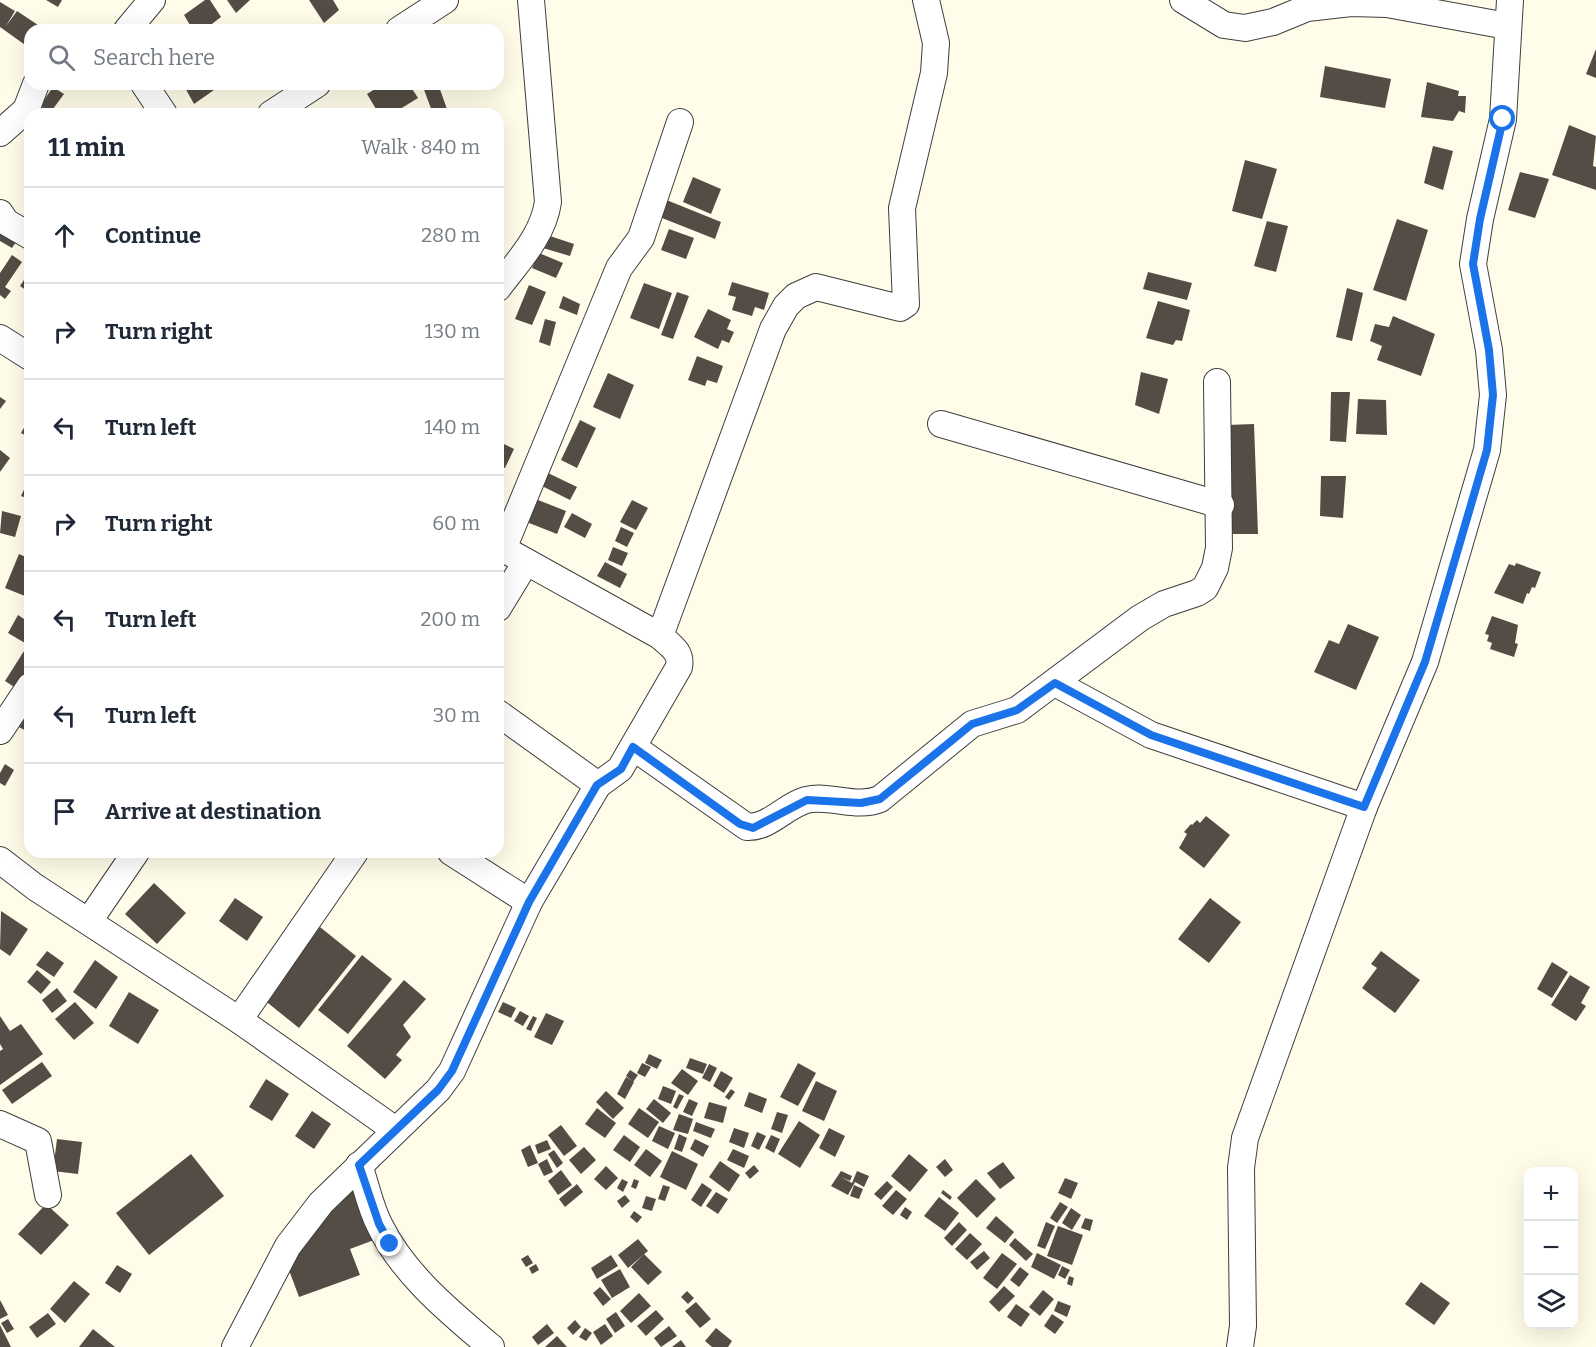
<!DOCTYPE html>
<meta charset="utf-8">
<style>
:root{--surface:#fff;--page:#f6f6f7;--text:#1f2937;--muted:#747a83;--line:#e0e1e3}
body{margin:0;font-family:Bitter,serif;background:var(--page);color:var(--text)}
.controls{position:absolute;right:18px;bottom:18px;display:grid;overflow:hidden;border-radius:12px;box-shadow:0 6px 24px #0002}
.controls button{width:54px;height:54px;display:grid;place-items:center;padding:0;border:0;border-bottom:2px solid var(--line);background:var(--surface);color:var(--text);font:30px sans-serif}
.stop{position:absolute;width:18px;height:18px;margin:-14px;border:4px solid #1a73e8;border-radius:50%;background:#fff}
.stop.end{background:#1a73e8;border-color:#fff;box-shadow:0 2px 6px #0008}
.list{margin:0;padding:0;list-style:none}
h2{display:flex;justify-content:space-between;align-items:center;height:78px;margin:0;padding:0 24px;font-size:26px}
h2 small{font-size:20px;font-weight:400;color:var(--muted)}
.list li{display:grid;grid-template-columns:39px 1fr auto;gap:18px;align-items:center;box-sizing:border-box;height:96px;padding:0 24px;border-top:2px solid var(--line)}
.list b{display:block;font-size:22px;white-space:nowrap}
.list em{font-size:20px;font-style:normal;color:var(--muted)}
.icon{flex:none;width:33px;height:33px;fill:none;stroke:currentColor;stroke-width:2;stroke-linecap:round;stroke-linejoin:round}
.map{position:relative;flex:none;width:1596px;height:1347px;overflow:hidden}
.search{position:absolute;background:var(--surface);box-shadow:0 6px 24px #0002;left:24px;top:24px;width:480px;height:66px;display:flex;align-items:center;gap:15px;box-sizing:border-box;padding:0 21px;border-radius:18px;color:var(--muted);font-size:22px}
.panel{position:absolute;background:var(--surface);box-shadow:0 6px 24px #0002;left:24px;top:108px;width:480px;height:750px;border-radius:18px}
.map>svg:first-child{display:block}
.building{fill:#544d46}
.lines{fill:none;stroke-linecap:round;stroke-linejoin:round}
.minor-casing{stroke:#3e3e3e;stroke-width:28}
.minor{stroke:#fff;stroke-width:26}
.route{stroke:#1a73e8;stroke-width:8}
</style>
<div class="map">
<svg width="1596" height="1347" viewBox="0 0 1596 1347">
<rect width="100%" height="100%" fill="#fffde9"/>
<!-- building -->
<g class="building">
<polygon points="46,0 62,0 58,7"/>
<polygon points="205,0 210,0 221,17 204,30 193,30 184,15"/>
<polygon points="227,0 250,0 236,13"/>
<polygon points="309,0 333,0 339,10 324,23"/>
<polygon points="0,2 15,11 6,26 17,11 41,27 39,30 30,30 28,47 0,27"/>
<polygon points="1596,49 1596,78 1586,74"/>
<polygon points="1325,66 1391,79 1385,108 1320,97"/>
<polygon points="1427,82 1459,91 1458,96 1466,96 1465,113 1459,111 1453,121 1421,117"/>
<polygon points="183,84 211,84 214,90 194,104"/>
<polygon points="383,84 409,84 418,98 392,114 379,114 367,94"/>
<polygon points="431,84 438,84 447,109 433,114 423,87"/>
<polygon points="53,87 64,94 50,113 40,106"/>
<polygon points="1569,125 1596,136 1593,166 1596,167 1596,190 1552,175"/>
<polygon points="1433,146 1453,151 1443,190 1424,183"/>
<polygon points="1245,160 1277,169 1262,219 1232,211"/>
<polygon points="1520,172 1549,179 1535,218 1508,210"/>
<polygon points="693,177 721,189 711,214 683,202"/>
<polygon points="664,199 721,222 715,239 657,216"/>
<polygon points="1397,219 1428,230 1406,301 1373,290"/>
<polygon points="1267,221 1288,226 1276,272 1254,266"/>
<polygon points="0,223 20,236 12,248 0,241"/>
<polygon points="669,229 694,238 686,259 661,250"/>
<polygon points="547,235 574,244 570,256 543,248"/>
<polygon points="539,253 563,263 556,278 532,268"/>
<polygon points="12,255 22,262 5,287 11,291 5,299 0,295 0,273"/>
<polygon points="30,271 30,293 20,286"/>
<polygon points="1148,272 1192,283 1187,300 1143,289"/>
<polygon points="732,282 769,293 764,310 755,307 752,316 732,310 736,297 728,295"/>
<polygon points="644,283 672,293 659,329 630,318"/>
<polygon points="529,285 546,292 532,325 515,319"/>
<polygon points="1347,288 1363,293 1352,341 1336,337"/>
<polygon points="677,292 689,296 673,339 661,335"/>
<polygon points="563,296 580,304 577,315 559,308"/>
<polygon points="1158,301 1190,310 1182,341 1176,340 1173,345 1146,338"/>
<polygon points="708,309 731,320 727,329 734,332 729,343 722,340 718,349 694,337"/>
<polygon points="1393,316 1435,334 1421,376 1377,360 1382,346 1370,341 1375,324 1389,327"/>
<polygon points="545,319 556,322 550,346 539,342"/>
<polygon points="697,356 723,366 717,383 707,380 705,386 688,380"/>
<polygon points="1141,372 1168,379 1159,414 1135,405"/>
<polygon points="608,373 634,385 620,419 593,407"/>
<polygon points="1331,392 1350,392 1346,442 1330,441"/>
<polygon points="0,397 6,401 0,409"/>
<polygon points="1358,399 1386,400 1387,435 1356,434"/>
<polygon points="30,417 30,438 21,433"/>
<polygon points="580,420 596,428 577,468 561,460"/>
<polygon points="1254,424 1258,534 1231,534 1227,425"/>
<polygon points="498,441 514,449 505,468 498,465"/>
<polygon points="0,450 10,458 0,472"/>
<polygon points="546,472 577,487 570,500 540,485"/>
<polygon points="1321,476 1346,476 1343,518 1320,516"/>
<polygon points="28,481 30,482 30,499 21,496"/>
<polygon points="533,498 566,511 557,534 524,521"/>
<polygon points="632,500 648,508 636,530 620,522"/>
<polygon points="2,511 21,516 15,537 0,533"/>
<polygon points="572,513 592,524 585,538 564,527"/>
<polygon points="621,527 634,533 627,547 615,541"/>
<polygon points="613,547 628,553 622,566 608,560"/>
<polygon points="19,554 30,559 30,598 5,588"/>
<polygon points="605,562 627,574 620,588 597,576"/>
<polygon points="1516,563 1541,572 1535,588 1532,587 1529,594 1527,593 1523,604 1494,593 1509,564 1515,566"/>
<polygon points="18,615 30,623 30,646 8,633"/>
<polygon points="1492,616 1518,625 1515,643 1518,644 1514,657 1490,649 1492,643 1487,641 1489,635 1485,634"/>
<polygon points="1348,624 1379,637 1356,690 1314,672 1329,640 1339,644"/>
<polygon points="24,651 30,655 30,673 19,690 5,681"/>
<polygon points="30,709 30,733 19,727"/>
<polygon points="5,764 14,770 5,786 0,783 0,773"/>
<polygon points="1206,816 1230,835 1204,868 1179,848 1187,834 1184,832 1191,824 1192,825 1197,820 1200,823"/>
<polygon points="154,883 186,913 157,944 125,914"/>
<polygon points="235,898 263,917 247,941 219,921"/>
<polygon points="1210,898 1241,922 1209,963 1178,939"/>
<polygon points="1,911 28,929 10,956 0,949"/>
<polygon points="320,927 356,956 299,1028 263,999"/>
<polygon points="47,951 64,963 54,977 36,965"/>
<polygon points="1381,951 1420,980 1395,1013 1362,988 1377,968 1371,964"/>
<polygon points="362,955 392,979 348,1034 318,1010"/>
<polygon points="95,960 118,977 96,1009 73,992"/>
<polygon points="1552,962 1568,972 1552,998 1537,989"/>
<polygon points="37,970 51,982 41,994 27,982"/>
<polygon points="1570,975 1590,987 1581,1003 1586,1006 1576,1021 1551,1005"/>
<polygon points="404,980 426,999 403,1025 411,1037 396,1055 402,1060 385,1079 347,1046"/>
<polygon points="57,988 67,1001 52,1013 42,1000"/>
<polygon points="129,992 159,1010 138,1044 109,1026"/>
<polygon points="75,1002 94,1023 74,1040 55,1019"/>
<polygon points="503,1002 516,1008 511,1018 498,1012"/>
<polygon points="520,1011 529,1016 523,1026 514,1021"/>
<polygon points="546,1013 564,1021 552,1045 534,1037"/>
<polygon points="0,1016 10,1031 21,1024 43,1054 0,1085 0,1051 3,1049 0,1044"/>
<polygon points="533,1016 537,1018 531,1031 526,1029"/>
<polygon points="649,1054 662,1060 657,1069 645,1063"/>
<polygon points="690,1058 707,1064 703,1074 686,1068"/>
<polygon points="42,1062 52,1076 12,1104 2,1090"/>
<polygon points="642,1063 651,1067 645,1077 637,1073"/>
<polygon points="798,1063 816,1073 798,1106 780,1097"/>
<polygon points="709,1064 717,1068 710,1082 702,1078"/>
<polygon points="682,1069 698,1081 688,1095 671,1083"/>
<polygon points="630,1070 638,1075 633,1082 626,1076"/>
<polygon points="721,1071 733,1078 724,1093 713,1086"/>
<polygon points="626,1077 634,1082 625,1099 617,1094"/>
<polygon points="266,1079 289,1094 272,1121 249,1107"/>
<polygon points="816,1081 837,1091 824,1121 802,1111"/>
<polygon points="663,1086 676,1091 671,1104 658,1099"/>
<polygon points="731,1089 735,1092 729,1100 725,1097"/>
<polygon points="606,1091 624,1108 613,1119 596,1102"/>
<polygon points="749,1092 767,1099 762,1113 744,1106"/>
<polygon points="679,1094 684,1096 677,1109 673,1107"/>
<polygon points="654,1099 671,1113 663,1123 646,1109"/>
<polygon points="689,1099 698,1103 692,1116 683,1112"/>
<polygon points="709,1102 727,1107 723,1123 704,1118"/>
<polygon points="597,1108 616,1123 605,1138 585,1124"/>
<polygon points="639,1108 659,1122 648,1138 628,1124"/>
<polygon points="312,1111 331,1124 314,1149 295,1136"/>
<polygon points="777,1112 788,1115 782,1133 771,1129"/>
<polygon points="679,1114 693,1119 688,1134 673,1130"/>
<polygon points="799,1121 820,1135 800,1168 778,1154"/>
<polygon points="696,1122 715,1129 711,1138 693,1131"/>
<polygon points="561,1125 577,1146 564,1156 548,1135"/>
<polygon points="659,1126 675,1133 668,1149 652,1141"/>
<polygon points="734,1128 749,1133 744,1148 729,1142"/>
<polygon points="829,1128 845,1136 835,1157 819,1148"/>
<polygon points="757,1132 766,1136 759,1150 751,1146"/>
<polygon points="679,1134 687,1138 682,1152 674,1149"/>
<polygon points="624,1135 640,1147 630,1162 613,1150"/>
<polygon points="771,1135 780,1139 774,1153 765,1148"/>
<polygon points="57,1139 82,1142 78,1174 53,1171"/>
<polygon points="695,1139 709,1146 703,1157 690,1149"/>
<polygon points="547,1140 551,1149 538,1154 535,1145"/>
<polygon points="530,1145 538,1163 528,1167 521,1150"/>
<polygon points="584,1147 596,1160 581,1174 569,1160"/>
<polygon points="646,1149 662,1161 650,1177 634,1165"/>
<polygon points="733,1149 749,1156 744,1168 727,1160"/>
<polygon points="554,1150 563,1163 557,1168 548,1154"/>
<polygon points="672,1151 698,1164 686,1190 660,1177"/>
<polygon points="191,1154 224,1196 149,1255 116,1213"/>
<polygon points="909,1154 928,1170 910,1192 891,1176"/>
<polygon points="547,1159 553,1172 544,1176 538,1164"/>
<polygon points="945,1159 953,1170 945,1177 936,1167"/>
<polygon points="720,1161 740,1175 729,1192 709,1177"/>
<polygon points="1003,1162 1015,1178 1000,1189 987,1173"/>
<polygon points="754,1165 759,1171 750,1179 745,1173"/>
<polygon points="606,1166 618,1178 606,1190 594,1179"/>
<polygon points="561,1170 572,1185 558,1195 548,1181"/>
<polygon points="841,1171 852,1176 850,1181 841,1177 852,1183 857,1171 869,1176 864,1187 855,1182 848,1195 831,1186"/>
<polygon points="1065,1178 1078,1183 1071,1199 1058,1193"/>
<polygon points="622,1179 628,1182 623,1192 617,1188"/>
<polygon points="634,1179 639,1181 636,1189 631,1187"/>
<polygon points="976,1179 996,1199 977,1218 957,1198"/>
<polygon points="353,1180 374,1240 350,1249 360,1275 299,1297 283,1254"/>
<polygon points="887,1181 893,1187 881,1200 874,1194"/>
<polygon points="702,1183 712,1190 701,1207 691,1200"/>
<polygon points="577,1184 583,1192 565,1207 559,1199"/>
<polygon points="663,1185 670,1187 665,1201 658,1199"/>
<polygon points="854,1185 863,1189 859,1199 850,1196"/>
<polygon points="896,1190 907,1199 893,1215 882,1206"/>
<polygon points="943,1190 952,1197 950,1200 941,1193"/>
<polygon points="716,1192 728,1199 718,1214 706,1206"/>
<polygon points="625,1195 630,1201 622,1208 617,1201"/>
<polygon points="646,1196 656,1199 652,1211 642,1208"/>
<polygon points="939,1197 959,1213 945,1231 924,1216"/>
<polygon points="1060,1202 1068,1207 1057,1223 1050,1218"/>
<polygon points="46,1204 69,1225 41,1255 18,1234"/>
<polygon points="905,1207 912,1212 907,1220 900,1215"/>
<polygon points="1071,1208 1081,1215 1072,1230 1062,1223"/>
<polygon points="634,1211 642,1217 637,1223 630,1217"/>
<polygon points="996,1216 1014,1232 1005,1243 986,1228"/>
<polygon points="1085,1218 1093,1220 1090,1231 1081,1228"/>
<polygon points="959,1222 967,1230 952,1246 944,1238"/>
<polygon points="1046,1222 1055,1226 1045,1249 1037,1246"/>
<polygon points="1058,1226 1083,1235 1072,1265 1047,1256"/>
<polygon points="970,1233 982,1244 967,1260 955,1249"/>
<polygon points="1015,1238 1033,1254 1026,1261 1009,1245"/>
<polygon points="638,1239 648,1251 628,1268 618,1255"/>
<polygon points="984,1251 990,1258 977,1270 970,1262"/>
<polygon points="1002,1253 1017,1264 997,1289 983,1278"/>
<polygon points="1037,1253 1061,1265 1054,1279 1031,1267"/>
<polygon points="644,1254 662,1272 648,1285 631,1267"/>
<polygon points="528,1255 533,1263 526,1267 521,1259"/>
<polygon points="611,1255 618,1266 597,1279 591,1268"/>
<polygon points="536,1264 539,1270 532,1274 529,1268"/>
<polygon points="117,1265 132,1274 120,1293 105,1283"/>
<polygon points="1062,1266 1070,1270 1065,1279 1058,1275"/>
<polygon points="1020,1267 1029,1274 1019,1287 1010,1280"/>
<polygon points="620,1269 630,1287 612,1298 601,1280"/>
<polygon points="1069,1276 1074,1278 1072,1286 1067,1284"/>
<polygon points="74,1281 90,1294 65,1323 50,1309"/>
<polygon points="1421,1282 1450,1303 1434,1325 1405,1304"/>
<polygon points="1004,1286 1015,1296 999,1312 989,1302"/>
<polygon points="600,1287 611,1299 603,1306 593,1293"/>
<polygon points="1043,1290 1054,1299 1040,1316 1029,1307"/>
<polygon points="687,1291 694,1298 688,1304 681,1297"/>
<polygon points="639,1293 651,1306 631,1323 620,1311"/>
<polygon points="0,1300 8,1315 0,1319"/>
<polygon points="1058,1301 1071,1306 1067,1317 1054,1311"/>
<polygon points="696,1302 711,1319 700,1328 685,1311"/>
<polygon points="1016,1304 1030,1314 1021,1327 1007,1317"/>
<polygon points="656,1310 664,1319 646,1336 637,1326"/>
<polygon points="616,1312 625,1326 615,1333 606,1319"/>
<polygon points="48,1313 56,1324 37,1338 29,1327"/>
<polygon points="1052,1314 1064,1322 1055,1334 1044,1326"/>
<polygon points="8,1319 14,1329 7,1333 1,1323"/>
<polygon points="575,1320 581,1327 573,1335 567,1328"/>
<polygon points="547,1324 554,1333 538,1345 532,1337"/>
<polygon points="605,1324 613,1336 601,1345 593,1332"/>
<polygon points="0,1325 11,1347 0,1347"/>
<polygon points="669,1326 677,1336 661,1347 654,1338"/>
<polygon points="585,1328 592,1333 586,1341 579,1337"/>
<polygon points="716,1328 732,1341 728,1347 712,1347 705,1341"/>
<polygon points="93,1329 115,1347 79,1347"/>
<polygon points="557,1336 567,1347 545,1347"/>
<polygon points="681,1340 686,1347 672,1347"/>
</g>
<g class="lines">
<!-- minor casing -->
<g class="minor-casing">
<g id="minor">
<polyline points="1183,0 1224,25 1245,28 1273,22 1307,8 1351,3 1387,4 1507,26"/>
<polyline points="127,30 152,0"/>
<polyline points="399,30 445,0"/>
<polyline points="144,84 164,114"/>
<polyline points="271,114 317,84"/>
<polyline points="0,133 26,110 36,84"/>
<polyline points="0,213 6,222 30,236"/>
<path d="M498,288C518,261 543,236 548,202L531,0"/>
<polyline points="0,338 30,357"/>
<polyline points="941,424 1221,505"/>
<path d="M498,546L660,636C671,646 682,652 679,667L620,769L598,785"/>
<polyline points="503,549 619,268 641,238 680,122"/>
<polyline points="498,608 526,562"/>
<polyline points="660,636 773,329 786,306 796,296 816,287 900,308 906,304 902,208 934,73 936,43 926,0"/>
<polyline points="1055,683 1151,735 1364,807"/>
<polyline points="0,731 30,686"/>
<path d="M633,747L747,827C769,828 785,806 806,800C830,794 856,809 880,799L972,724L1017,710L1140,618L1164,604L1197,593L1205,588L1215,568L1219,548L1217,382"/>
<polyline points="451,852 529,902 598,785 498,713"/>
<polyline points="0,860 35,887 239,1020 394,1129"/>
<polyline points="89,921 136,852"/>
<polyline points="239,1020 355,852"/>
<polyline points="0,1124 38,1141 48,1195"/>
<path d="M359,1165C366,1185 370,1207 380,1226C404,1275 450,1312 491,1347"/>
<polyline points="235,1347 288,1246 321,1203 438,1090 452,1071 529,902"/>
<polyline points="1240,1347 1243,1326 1241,1168 1245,1138 1364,807 1425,662 1487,450 1493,395 1489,350 1473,264 1480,219 1503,119 1510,0"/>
</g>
</g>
<!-- minor -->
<use href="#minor" class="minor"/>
</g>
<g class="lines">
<!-- route -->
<polyline class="route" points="390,1244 379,1224 359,1165 438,1090 452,1071 529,902 597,785 621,769 633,747 740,824 753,828 807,800 861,803 880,799 972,724 1017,710 1055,683 1151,735 1364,807 1425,662 1487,450 1493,395 1489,350 1473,264 1480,219 1503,119"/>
</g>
</svg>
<div class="controls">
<button>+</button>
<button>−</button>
<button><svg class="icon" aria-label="layers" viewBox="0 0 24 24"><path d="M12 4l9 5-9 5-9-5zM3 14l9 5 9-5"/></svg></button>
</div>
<div class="stop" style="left:1503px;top:119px"></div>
<div class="stop end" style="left:390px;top:1244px"></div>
<div class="search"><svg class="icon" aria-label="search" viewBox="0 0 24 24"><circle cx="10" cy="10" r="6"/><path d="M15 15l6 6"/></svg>Search here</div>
<section class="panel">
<h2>11 min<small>Walk · 840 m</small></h2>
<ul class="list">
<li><svg class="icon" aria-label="ahead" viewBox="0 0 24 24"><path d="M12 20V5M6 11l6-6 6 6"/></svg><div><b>Continue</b></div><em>280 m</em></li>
<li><svg class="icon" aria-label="right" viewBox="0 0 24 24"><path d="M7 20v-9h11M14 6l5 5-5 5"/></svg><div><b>Turn right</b></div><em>130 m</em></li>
<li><svg class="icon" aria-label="left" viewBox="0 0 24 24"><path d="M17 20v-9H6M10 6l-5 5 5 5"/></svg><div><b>Turn left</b></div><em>140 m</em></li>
<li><svg class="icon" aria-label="right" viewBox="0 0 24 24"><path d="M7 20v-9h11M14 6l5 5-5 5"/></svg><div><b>Turn right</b></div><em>60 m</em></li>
<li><svg class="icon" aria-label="left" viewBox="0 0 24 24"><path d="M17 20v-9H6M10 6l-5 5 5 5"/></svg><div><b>Turn left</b></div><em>200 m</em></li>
<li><svg class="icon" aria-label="left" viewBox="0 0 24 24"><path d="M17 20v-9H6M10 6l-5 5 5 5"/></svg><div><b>Turn left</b></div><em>30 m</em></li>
<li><svg class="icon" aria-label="arrive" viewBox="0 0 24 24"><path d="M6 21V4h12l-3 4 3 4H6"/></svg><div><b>Arrive at destination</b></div></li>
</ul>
</section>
</div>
